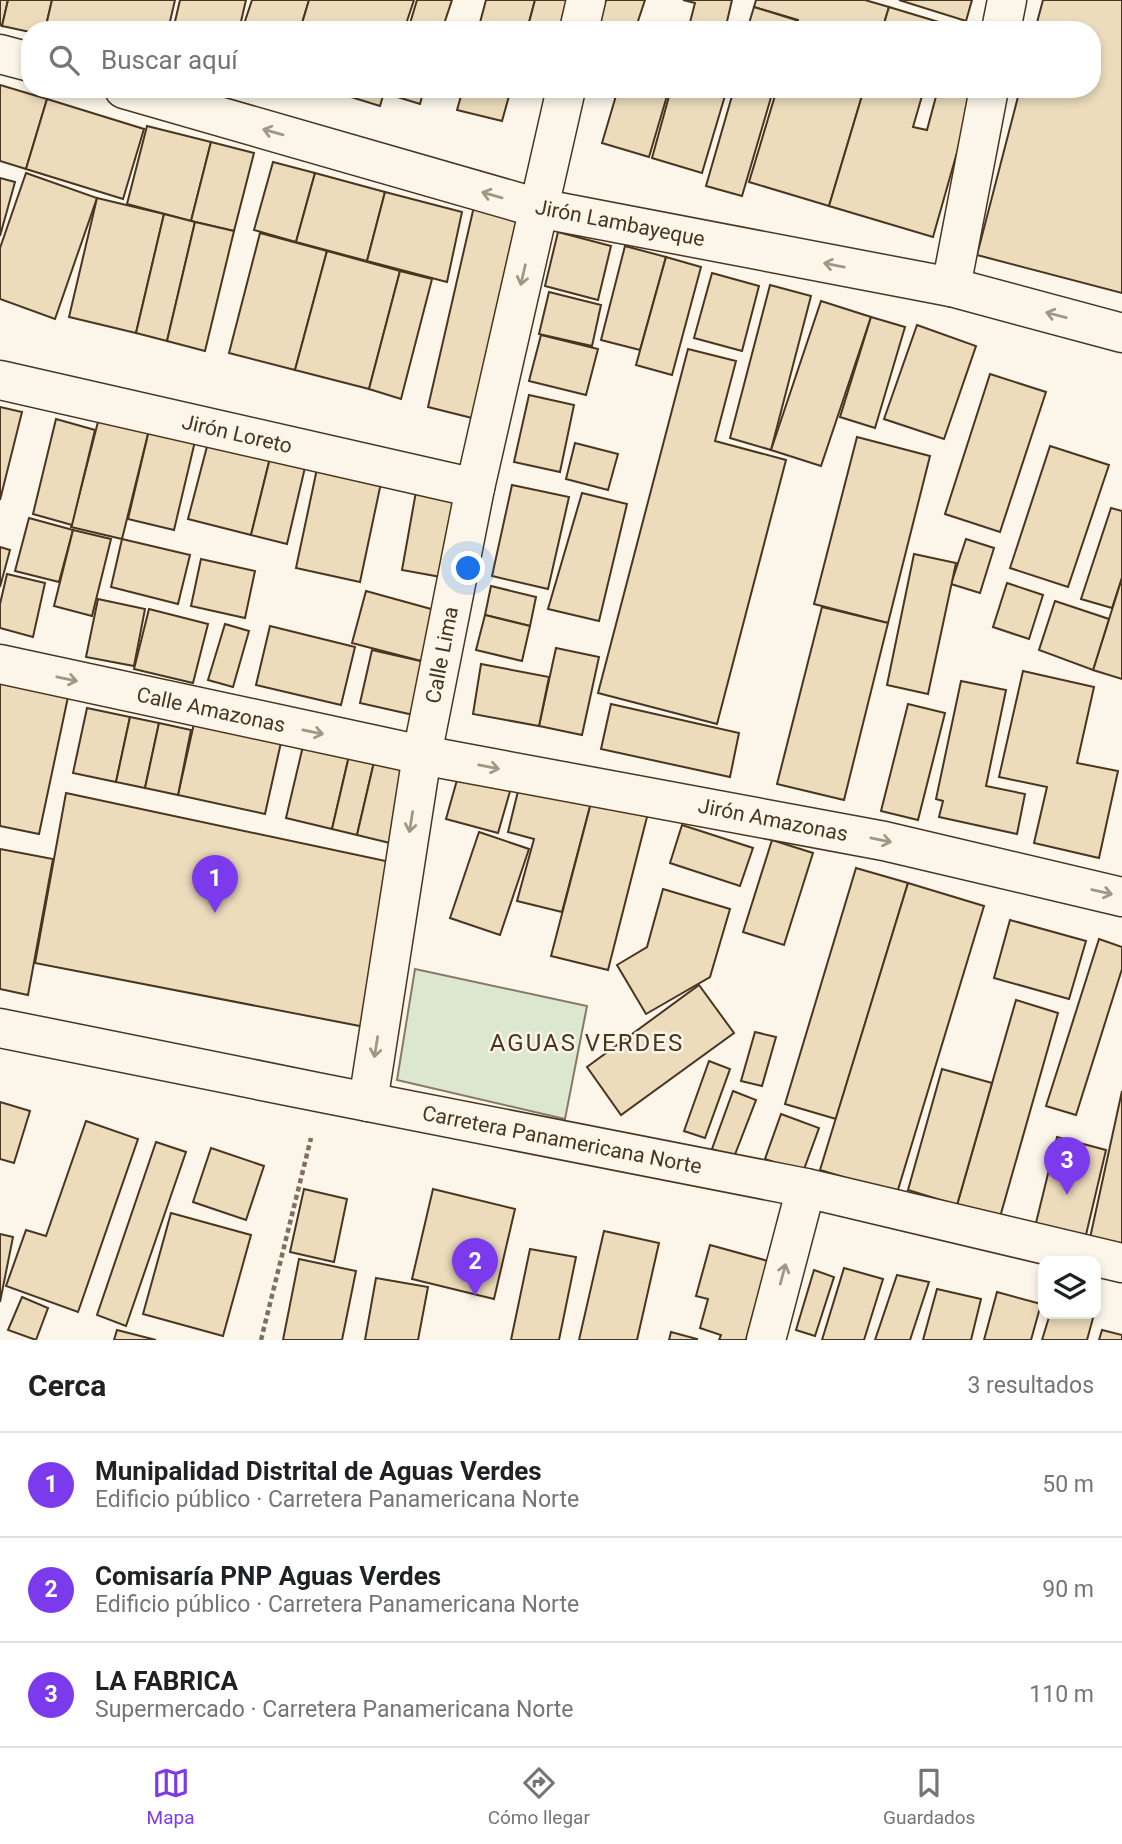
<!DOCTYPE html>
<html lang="es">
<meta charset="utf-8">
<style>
:root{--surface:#fff;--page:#f6f6f6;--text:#202124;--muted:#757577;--line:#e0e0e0;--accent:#7c3aed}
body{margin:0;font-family:Roboto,sans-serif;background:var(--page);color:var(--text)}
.controls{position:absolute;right:21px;bottom:21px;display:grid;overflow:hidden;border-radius:14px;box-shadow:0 4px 10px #0003}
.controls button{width:63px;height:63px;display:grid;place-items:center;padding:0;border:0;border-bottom:2px solid var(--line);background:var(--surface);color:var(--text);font:35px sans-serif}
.you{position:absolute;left:469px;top:569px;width:24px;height:24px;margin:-18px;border:5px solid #fff;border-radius:50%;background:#1a73e8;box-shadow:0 0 0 10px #1a73e833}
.badge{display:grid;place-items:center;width:46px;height:46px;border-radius:50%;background:var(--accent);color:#fff;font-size:23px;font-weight:700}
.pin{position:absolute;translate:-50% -58px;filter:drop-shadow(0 2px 4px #0008)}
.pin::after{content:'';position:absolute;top:37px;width:24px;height:21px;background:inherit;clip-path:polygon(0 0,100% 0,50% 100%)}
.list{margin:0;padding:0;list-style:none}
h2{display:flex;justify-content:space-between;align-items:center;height:91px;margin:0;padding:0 28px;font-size:30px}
h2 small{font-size:23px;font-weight:400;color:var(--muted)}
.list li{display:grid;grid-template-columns:46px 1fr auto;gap:21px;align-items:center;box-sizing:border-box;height:105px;padding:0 28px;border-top:2px solid var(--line)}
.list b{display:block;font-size:26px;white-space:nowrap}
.list p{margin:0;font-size:23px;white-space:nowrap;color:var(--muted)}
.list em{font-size:23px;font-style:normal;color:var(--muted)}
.icon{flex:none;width:38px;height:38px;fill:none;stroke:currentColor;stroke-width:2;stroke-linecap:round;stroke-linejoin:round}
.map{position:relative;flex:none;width:1122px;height:1340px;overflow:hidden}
.search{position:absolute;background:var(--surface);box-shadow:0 4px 10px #0003;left:21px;right:21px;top:21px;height:77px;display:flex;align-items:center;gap:18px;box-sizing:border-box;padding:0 24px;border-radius:28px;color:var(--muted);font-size:26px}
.sheet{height:406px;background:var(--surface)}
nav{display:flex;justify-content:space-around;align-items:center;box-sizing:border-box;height:98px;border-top:2px solid var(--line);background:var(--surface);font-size:19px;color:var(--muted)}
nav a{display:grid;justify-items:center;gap:4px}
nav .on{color:var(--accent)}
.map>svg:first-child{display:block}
.green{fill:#dce7d0;stroke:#887966;stroke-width:2}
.building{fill:#ecdcbc;stroke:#4a3520;stroke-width:2}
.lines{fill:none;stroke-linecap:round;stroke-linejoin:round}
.minor-casing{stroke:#4a3520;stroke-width:41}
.major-casing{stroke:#4a3520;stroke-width:41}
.path{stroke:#7f6f5c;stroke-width:4.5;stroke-dasharray:5 3.5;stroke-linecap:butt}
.minor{stroke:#fbf6e9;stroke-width:38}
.major{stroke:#fbf6e9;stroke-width:38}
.oneway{stroke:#a29684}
.labels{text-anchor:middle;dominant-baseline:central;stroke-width:5;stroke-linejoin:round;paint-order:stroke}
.street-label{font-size:21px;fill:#4a3520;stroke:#fbf6e9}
.quarter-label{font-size:24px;letter-spacing:2px;fill:#4a3520;stroke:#fbf6e9}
</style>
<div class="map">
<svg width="1122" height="1340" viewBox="0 0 1122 1340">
<rect width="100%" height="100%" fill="#fbf6e9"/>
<!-- green -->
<polygon class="green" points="415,969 587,1006 565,1119 397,1080"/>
<!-- building -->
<g class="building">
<polygon points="0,0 8,0 2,26 0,25"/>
<polygon points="8,0 52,0 45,30 30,30 30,32 2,26"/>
<polygon points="52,0 175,0 168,30 45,30"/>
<polygon points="180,0 246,0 239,30 173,30"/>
<polygon points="252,0 309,0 300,30 242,30"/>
<polygon points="309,0 414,0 404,30 300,30"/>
<polygon points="417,0 452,0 442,30 408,30"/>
<polygon points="486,0 535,0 527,30 478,30"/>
<polygon points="535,0 573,0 565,30 527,30"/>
<polygon points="606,0 645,0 635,30 615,30 598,25"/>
<polygon points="683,0 732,0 725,30 688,30 695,3"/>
<polygon points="756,0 865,0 889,7 882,30 795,30 798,20 754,7"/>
<polygon points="899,0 972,0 966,21"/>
<polygon points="1043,0 1122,0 1122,293 977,255 1020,89 1092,89 1092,30 1035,30"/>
<polygon points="754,7 796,20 793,30 747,30"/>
<polygon points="889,7 942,23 940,30 882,30"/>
<polygon points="0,85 47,99 26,169 0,161"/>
<polygon points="325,89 385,89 380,106"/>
<polygon points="389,89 424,89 420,104 388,94"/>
<polygon points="463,89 511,89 502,121 457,110"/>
<polygon points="618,89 669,89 649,157 602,143"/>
<polygon points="671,89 727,89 702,173 652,158"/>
<polygon points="734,89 754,89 772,94 742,196 706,186"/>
<polygon points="777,89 864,89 829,206 749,182"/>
<polygon points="864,89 924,89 913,127 927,130 938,89 975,89 933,237 829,206"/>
<polygon points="47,99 144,129 123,199 26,169"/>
<polygon points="147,126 211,142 191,221 127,204"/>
<polygon points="211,142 254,153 234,231 191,221"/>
<polygon points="273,162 315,173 296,242 254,230"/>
<polygon points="26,173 97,198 55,319 0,299 0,248"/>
<polygon points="315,173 385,192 367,261 296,242"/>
<polygon points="0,178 15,182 0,236"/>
<polygon points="385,192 462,212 447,282 367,261"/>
<polygon points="97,198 164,214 136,333 69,317"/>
<polygon points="475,202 523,213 476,419 428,407"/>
<polygon points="164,214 195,222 167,341 136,333"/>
<polygon points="195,222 234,231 205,351 167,341"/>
<polygon points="558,232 611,246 598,300 545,286"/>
<polygon points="260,233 327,251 295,370 229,353"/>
<polygon points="625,246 666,257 640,350 601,340"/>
<polygon points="327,251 400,271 369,389 295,370"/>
<polygon points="666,257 701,267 672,375 636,365"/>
<polygon points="400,271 432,279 401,399 369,389"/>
<polygon points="712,273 759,286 742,351 694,338"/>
<polygon points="770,285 811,296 771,450 730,438"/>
<polygon points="549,292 601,305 592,346 539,334"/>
<polygon points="821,301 871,317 821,466 771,450"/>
<polygon points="871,317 905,327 875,428 840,417"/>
<polygon points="917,325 976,346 944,439 884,419"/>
<polygon points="541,335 598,349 586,395 529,381"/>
<polygon points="688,349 736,361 715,441 786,460 717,724 598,693"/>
<polygon points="990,374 1046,392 1000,532 945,514"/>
<polygon points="529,395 574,405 560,472 514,462"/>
<polygon points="0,407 22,412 0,500"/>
<polygon points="100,414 150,426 122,539 71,527"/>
<polygon points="56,419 95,430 72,525 33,514"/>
<polygon points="150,426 196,437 174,530 128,519"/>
<polygon points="210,435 272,450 251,535 188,519"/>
<polygon points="857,437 930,456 888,623 814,604"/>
<polygon points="575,443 618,454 608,490 566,479"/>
<polygon points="1050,446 1109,465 1068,587 1010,568"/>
<polygon points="272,450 307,459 287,544 251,535"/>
<polygon points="318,464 382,478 360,582 296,568"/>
<polygon points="512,485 569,497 548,589 492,576"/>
<polygon points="417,486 456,493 441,577 402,570"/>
<polygon points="582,493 627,504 599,621 548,609"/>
<polygon points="1111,508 1122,511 1122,578 1112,608 1081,599"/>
<polygon points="29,518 73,530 59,582 15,571"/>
<polygon points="73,530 111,539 92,616 54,606"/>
<polygon points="122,539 190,555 178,604 111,587"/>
<polygon points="966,539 994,548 980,593 951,584"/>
<polygon points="0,547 10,550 0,587"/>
<polygon points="914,554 956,563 928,694 887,685"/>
<polygon points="201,559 255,571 245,618 191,606"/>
<polygon points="7,574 45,583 33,637 0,628 0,604"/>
<polygon points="1122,578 1122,679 1093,670"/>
<polygon points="1007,583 1043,595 1029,639 993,627"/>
<polygon points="491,586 536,597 530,626 485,615"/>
<polygon points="366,591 442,612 429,663 352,643"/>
<polygon points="98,599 145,609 134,666 86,657"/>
<polygon points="1055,601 1109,619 1093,670 1039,650"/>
<polygon points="822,607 888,623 844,800 777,784"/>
<polygon points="149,609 208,624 193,683 134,669"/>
<polygon points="485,615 530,626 522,661 476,650"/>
<polygon points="225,624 249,631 233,687 208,680"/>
<polygon points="270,626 355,647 341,705 256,685"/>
<polygon points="556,648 599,657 582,735 539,726"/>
<polygon points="372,650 429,663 418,716 360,703"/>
<polygon points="481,664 549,677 539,726 473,714"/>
<polygon points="1023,671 1094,687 1077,763 1118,771 1099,858 1034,843 1047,787 999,777"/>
<polygon points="961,681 1006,690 986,786 1025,794 1017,834 939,817 943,801 936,799"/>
<polygon points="0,683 68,697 39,834 0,826"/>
<polygon points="611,704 739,733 730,777 601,749"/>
<polygon points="908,704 945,713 918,820 881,811"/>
<polygon points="87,708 130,717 116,782 73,773"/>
<polygon points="130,717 159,723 145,788 116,782"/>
<polygon points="195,719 282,738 265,814 178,795"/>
<polygon points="159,723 191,730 178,795 145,788"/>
<polygon points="303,746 349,756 332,829 286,818"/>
<polygon points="349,756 374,762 357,835 332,829"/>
<polygon points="374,762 410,771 394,844 357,835"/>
<polygon points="459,773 511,788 498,833 446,819"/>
<polygon points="521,779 592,799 562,912 517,901 534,839 508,832"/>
<polygon points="66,793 395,863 365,1027 35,963"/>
<polygon points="592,799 648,813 608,970 551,956"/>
<polygon points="682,825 753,848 740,886 670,863"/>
<polygon points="479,832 529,849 500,935 450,918"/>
<polygon points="772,840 813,853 784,945 743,932"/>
<polygon points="0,849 53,859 28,995 0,989"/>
<polygon points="856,868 908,883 836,1119 785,1104"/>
<polygon points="908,883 984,906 897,1193 820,1170"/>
<polygon points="663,889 730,909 710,977 646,1014 617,965 647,947"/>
<polygon points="1010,920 1086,941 1069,999 994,978"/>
<polygon points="1099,939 1122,947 1122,969 1076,1115 1046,1106"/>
<polygon points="699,985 734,1033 621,1115 587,1067"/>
<polygon points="1016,1000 1058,1013 1000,1217 957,1205"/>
<polygon points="755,1032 776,1037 762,1086 741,1081"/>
<polygon points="709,1061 730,1069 705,1138 684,1131"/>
<polygon points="942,1069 992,1083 957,1205 908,1190"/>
<polygon points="733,1091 756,1100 734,1157 712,1149"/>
<polygon points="1122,1091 1122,1246 1090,1238"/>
<polygon points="0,1102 30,1111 14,1163 0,1159"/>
<polygon points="781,1114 819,1128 803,1172 765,1159"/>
<polygon points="86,1121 138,1139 78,1312 6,1286 26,1230 46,1236"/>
<polygon points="1057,1137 1106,1150 1085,1239 1035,1227"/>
<polygon points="156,1142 186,1152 126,1326 97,1315"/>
<polygon points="211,1148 264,1166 246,1220 193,1202"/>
<polygon points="304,1189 347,1199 334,1262 290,1252"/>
<polygon points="433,1189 515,1209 494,1299 412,1279"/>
<polygon points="171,1213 251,1235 223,1336 143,1314"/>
<polygon points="604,1231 659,1243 637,1340 579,1340"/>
<polygon points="0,1234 13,1237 0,1302"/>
<polygon points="710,1245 768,1261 746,1340 719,1340 721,1335 700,1328 708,1299 696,1296"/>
<polygon points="530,1249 576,1257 559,1340 511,1340"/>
<polygon points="299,1259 356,1271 342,1340 283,1340"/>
<polygon points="844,1268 883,1279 864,1340 822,1340"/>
<polygon points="814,1270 834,1277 815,1336 796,1330"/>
<polygon points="897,1275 929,1282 910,1340 875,1340"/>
<polygon points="376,1278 428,1287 418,1340 365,1340"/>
<polygon points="937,1289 981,1299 971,1340 923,1340"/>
<polygon points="997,1292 1041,1304 1031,1340 984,1340"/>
<polygon points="22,1297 48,1308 36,1340 8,1330"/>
<polygon points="1050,1314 1078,1314 1093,1318 1087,1340 1042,1340"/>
<polygon points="117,1330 156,1340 114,1340"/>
<polygon points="1102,1330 1122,1335 1122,1340 1099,1340"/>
<polygon points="671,1332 697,1339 697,1340 669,1340"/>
</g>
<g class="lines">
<!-- minor casing -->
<g class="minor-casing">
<g id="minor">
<polyline points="579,30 586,0"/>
<polyline points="1001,30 1007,0"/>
<polyline points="0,54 30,62"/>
<polyline points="124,89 538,208 951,287 1122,333"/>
<polyline points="951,287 989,89"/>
<polyline points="0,380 475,488"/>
<polyline points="0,664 422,755 884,841 1122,897"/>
<polyline points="368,1102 422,755 475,488 566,89"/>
<polyline points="766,1340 806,1188"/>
</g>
</g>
<!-- major casing -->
<g class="major-casing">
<polyline id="major" points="0,1028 322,1093 806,1188 1122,1263"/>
</g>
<!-- path -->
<polyline class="path" points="261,1340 311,1138"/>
<!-- minor -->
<use href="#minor" class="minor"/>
<!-- major -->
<use href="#major" class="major"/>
</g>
<!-- one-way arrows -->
<defs><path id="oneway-shaft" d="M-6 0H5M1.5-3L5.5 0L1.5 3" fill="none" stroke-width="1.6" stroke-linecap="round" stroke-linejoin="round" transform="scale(1.75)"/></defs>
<g class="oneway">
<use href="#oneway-shaft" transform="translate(273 132) rotate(-164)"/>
<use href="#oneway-shaft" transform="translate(492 195) rotate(-164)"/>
<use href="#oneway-shaft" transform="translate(834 265) rotate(-169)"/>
<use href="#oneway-shaft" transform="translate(523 275) rotate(103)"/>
<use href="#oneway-shaft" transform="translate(1056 315) rotate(-165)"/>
<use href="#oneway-shaft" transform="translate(67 679) rotate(12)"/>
<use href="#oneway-shaft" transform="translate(313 732) rotate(12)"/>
<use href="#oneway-shaft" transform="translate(489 767) rotate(11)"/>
<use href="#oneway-shaft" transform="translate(411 822) rotate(99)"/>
<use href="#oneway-shaft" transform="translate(881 840) rotate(12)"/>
<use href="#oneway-shaft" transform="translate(1102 892) rotate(13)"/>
<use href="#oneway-shaft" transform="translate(376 1047) rotate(99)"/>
<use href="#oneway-shaft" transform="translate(783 1274) rotate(-75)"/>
</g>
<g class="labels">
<!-- street labels -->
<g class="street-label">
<text transform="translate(620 223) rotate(11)">Jirón Lambayeque</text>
<text transform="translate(237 434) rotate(13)">Jirón Loreto</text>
<text transform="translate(442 655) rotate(-79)">Calle Lima</text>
<text transform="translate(211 710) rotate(12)">Calle Amazonas</text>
<text transform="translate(773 820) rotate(11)">Jirón Amazonas</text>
<text transform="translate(562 1140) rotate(11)">Carretera Panamericana Norte</text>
</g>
<!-- quarter labels -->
<g class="quarter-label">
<text x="587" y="1043">AGUAS VERDES</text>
</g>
</g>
</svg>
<div class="controls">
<button><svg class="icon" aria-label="layers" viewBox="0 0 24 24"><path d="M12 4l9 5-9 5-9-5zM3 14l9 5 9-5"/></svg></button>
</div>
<div class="you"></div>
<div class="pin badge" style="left:215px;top:913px">1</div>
<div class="pin badge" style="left:475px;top:1296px">2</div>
<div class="pin badge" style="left:1067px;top:1195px">3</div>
<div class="search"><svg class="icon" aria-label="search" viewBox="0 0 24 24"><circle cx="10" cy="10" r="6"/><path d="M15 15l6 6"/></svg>Buscar aquí</div>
</div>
<section class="sheet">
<h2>Cerca<small>3 resultados</small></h2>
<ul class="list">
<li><span class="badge">1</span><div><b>Munipalidad Distrital de Aguas Verdes</b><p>Edificio público · Carretera Panamericana Norte</p></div><em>50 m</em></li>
<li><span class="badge">2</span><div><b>Comisaría PNP Aguas Verdes</b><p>Edificio público · Carretera Panamericana Norte</p></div><em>90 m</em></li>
<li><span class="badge">3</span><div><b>LA FABRICA</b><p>Supermercado · Carretera Panamericana Norte</p></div><em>110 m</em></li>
</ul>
</section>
<nav>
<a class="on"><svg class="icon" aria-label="map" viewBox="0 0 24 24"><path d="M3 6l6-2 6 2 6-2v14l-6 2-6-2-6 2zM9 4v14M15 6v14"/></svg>Mapa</a>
<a><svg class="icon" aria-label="directions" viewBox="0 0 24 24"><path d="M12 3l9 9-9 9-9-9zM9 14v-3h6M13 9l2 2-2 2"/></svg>Cómo llegar</a>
<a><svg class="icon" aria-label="saved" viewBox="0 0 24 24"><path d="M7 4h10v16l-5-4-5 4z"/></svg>Guardados</a>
</nav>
